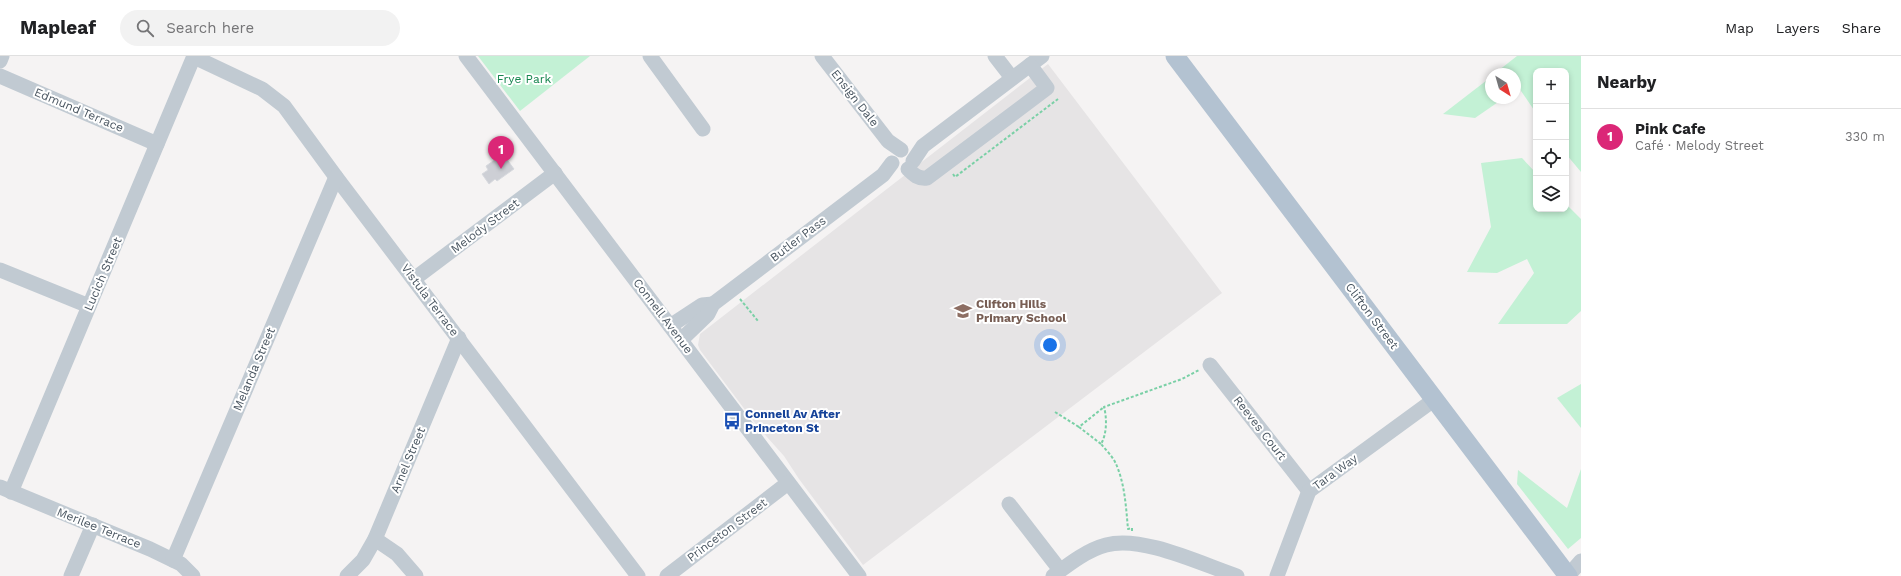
<!DOCTYPE html>
<meta charset="utf-8">
<style>
:root{--surface:#fff;--page:#f2f2f2;--text:#202124;--muted:#757577;--line:#e0e0e0;--accent:#db2777}
body{margin:0;font-family:"Work Sans",sans-serif;background:var(--page);color:var(--text)}
.controls{position:absolute;right:12px;top:12px;display:grid;overflow:hidden;border-radius:8px;box-shadow:0 2px 6px #0003}
.controls button{width:36px;height:36px;display:grid;place-items:center;padding:0;border:0;border-bottom:1px solid var(--line);background:var(--surface);color:var(--text);font:20px sans-serif}
.compass{position:absolute;left:1485px;top:12px;width:36px;height:36px;border-radius:50%;background:var(--surface);box-shadow:0 2px 6px #0003;rotate:143deg}
.you{position:absolute;left:1050px;top:289px;width:14px;height:14px;margin:-10px;border:3px solid #fff;border-radius:50%;background:#1a73e8;box-shadow:0 0 0 6px #1a73e833}
.badge{display:grid;place-items:center;width:26px;height:26px;border-radius:50%;background:var(--accent);color:#fff;font-size:13px;font-weight:700}
.pin{position:absolute;translate:-50% -33px;filter:drop-shadow(0 1px 2px #0008)}
.pin::after{content:'';position:absolute;top:21px;width:14px;height:12px;background:inherit;clip-path:polygon(0 0,100% 0,50% 100%)}
.list{margin:0;padding:0;list-style:none}
h2{display:flex;justify-content:space-between;align-items:center;height:52px;margin:0;padding:0 16px;font-size:17px}
h2 small{font-size:13px;font-weight:400;color:var(--muted)}
.list li{display:grid;grid-template-columns:26px 1fr auto;gap:12px;align-items:center;box-sizing:border-box;height:56px;padding:0 16px;border-top:1px solid var(--line)}
.list b{display:block;font-size:15px;white-space:nowrap}
.list p{margin:0;font-size:13px;white-space:nowrap;color:var(--muted)}
.list em{font-size:13px;font-style:normal;color:var(--muted)}
.icon{flex:none;width:22px;height:22px;fill:none;stroke:currentColor;stroke-width:2;stroke-linecap:round;stroke-linejoin:round}
.map{position:relative;flex:none;width:1581px;height:520px;overflow:hidden}
header{display:flex;align-items:center;gap:24px;box-sizing:border-box;height:56px;padding:0 20px;background:var(--surface);border-bottom:1px solid var(--line)}
header strong{font-size:19px}
nav{display:flex;gap:22px;margin-inline-start:auto;font-size:14px}
.search{width:280px;height:36px;background:var(--page);display:flex;align-items:center;gap:10px;box-sizing:border-box;padding:0 14px;border-radius:22px;color:var(--muted);font-size:15px}
main{display:flex}
aside{flex:1;background:var(--surface)}
.map>svg:first-child{display:block}
.education{fill:#e6e4e5}
.green{fill:#c3f1d5}
.building{fill:#cdcfd5;stroke:#d7d9de}
.lines{fill:none;stroke-linecap:round;stroke-linejoin:round}
.path{stroke:#7ad0a6;stroke-width:2;stroke-dasharray:3 2;stroke-linecap:butt}
.minor{stroke:#c1cad2;stroke-width:15}
.major{stroke:#b3c2d1;stroke-width:19}
.labels{text-anchor:middle;dominant-baseline:central;stroke-width:4;stroke-linejoin:round;paint-order:stroke}
.park-label{font-size:12px;fill:#17864f;stroke:#fff}
.street-label{font-size:12px;fill:#4a5661;stroke:#fff}
.education-label{font-size:12px;font-weight:bold;fill:#785e54;stroke:#fff;text-anchor:start}
.transit-label{font-size:12px;font-weight:bold;fill:#164399;stroke:#fff;text-anchor:start}
</style>
<header>
<strong>Mapleaf</strong>
<div class="search"><svg class="icon" aria-label="search" viewBox="0 0 24 24"><circle cx="10" cy="10" r="6"/><path d="M15 15l6 6"/></svg>Search here</div>
<nav><a>Map</a><a>Layers</a><a>Share</a></nav>
</header>
<main>
<div class="map">
<svg width="1581" height="520" viewBox="0 0 1581 520">
<rect width="100%" height="100%" fill="#f5f3f3"/>
<!-- education -->
<polygon class="education" points="1048,8 1222,237 863,509 799,423 784,400 758,371 700,294 698,289 700,278"/>
<!-- green -->
<g class="green">
<polygon points="478,0 590,0 520,55"/>
<polygon points="1517,0 1581,0 1581,116 1566,98 1566,15 1536,15 1536,57 1519,32 1515,34 1515,18 1494,18"/>
<polygon points="1491,21 1491,42 1504,42 1475,62 1443,58"/>
<polygon points="1522,102 1536,117 1536,153 1566,153 1566,148 1581,163 1581,255 1567,268 1498,268 1534,217 1527,203 1497,217 1467,216 1491,171 1481,107"/>
<polygon points="1581,328 1581,372 1557,342"/>
<polygon points="1581,413 1581,482 1568,493 1517,428 1518,414 1567,452"/>
</g>
<!-- building -->
<polygon class="building" points="503,98 514,113 497,125 495,123 489,128 482,118 488,114 486,110"/>
<g class="lines">
<!-- path -->
<g class="path">
<polyline points="953,118 955,121 1058,43"/>
<polyline points="740,243 758,265"/>
<polyline points="1055,356 1079,371"/>
<polyline points="1101,388 1079,371 1104,351"/>
<path d="M1132,475V472L1128,473C1126,452 1125,428 1116,408C1113,401 1106,394 1101,388C1107,378 1107,362 1104,351L1182,323L1199,314"/>
</g>
<!-- minor -->
<g class="minor">
<polyline points="466,0 859,520"/>
<polyline points="650,0 703,73"/>
<polyline points="822,0 888,85 901,94"/>
<polyline points="995,0 1012,22"/>
<polyline points="194,1 262,33 284,50 336,121 638,520"/>
<polyline points="0,5 2,0"/>
<polyline points="0,20 157,88"/>
<polyline points="913,105 923,90 1042,0"/>
<path d="M908,113C914,119 918,123 927,122L1047,32L1030,9"/>
<polyline points="0,214 89,250"/>
<polyline points="414,223 555,117"/>
<polyline points="670,270 702,249 713,248"/>
<polyline points="681,284 708,258 713,248 883,119 892,107"/>
<polyline points="1210,309 1309,435"/>
<polyline points="0,431 150,493 181,508 193,520"/>
<polyline points="11,436 194,0"/>
<polyline points="1009,448 1060,514"/>
<polyline points="375,483 397,498 416,520"/>
<polyline points="173,504 336,121"/>
<polyline points="71,520 93,469"/>
<polyline points="347,520 363,504 375,483 459,282"/>
<polyline points="667,520 788,427"/>
<path d="M1053,520C1069,508 1087,494 1106,489C1142,479 1201,508 1237,520"/>
<polyline points="1277,520 1309,435 1435,343"/>
<polyline points="1568,520 1581,505"/>
</g>
<!-- major -->
<polyline class="major" points="1175,0 1568,520"/>
</g>
<!-- icons -->
<defs>
<g id="school-bare" transform="scale(1.38)"><path d="M0-5L7-2L0 1L-7-2ZM-4 1L0 2.5L4 1V4Q0 6-4 4Z" fill="#8d6e63" stroke="#fff" stroke-width="2.5" paint-order="stroke"/></g>
<g id="bus-bare" transform="scale(1.38)"><path d="M-5-6H5V4H4V6H2V4H-2V6H-4V4H-5ZM-3.5-4V0h7V-4ZM-3.5 1.2v1.5H-2V1.2ZM2 1.2v1.5H3.5V1.2Z" fill="#1a4fb4" stroke="#fff" stroke-width="2.5" paint-order="stroke"/></g>
</defs>
<g fill-rule="evenodd">
<use href="#school-bare" x="963" y="255"/>
<use href="#bus-bare" x="732" y="365"/>
</g>
<g class="labels">
<!-- park labels -->
<g class="park-label">
<text x="524" y="23">Frye Park</text>
</g>
<!-- street labels -->
<g class="street-label">
<text transform="translate(855 42) rotate(52)">Ensign Dale</text>
<text transform="translate(79 54) rotate(23)">Edmund Terrace</text>
<text transform="translate(485 170) rotate(-37)">Melody Street</text>
<text transform="translate(798 183) rotate(-37)">Butler Pass</text>
<text transform="translate(103 218) rotate(-67)">Lucich Street</text>
<text transform="translate(430 244) rotate(53)">Vistula Terrace</text>
<text transform="translate(663 260) rotate(53)">Connell Avenue</text>
<text transform="translate(1372 260) rotate(53)">Clifton Street</text>
<text transform="translate(254 313) rotate(-67)">Melanda Street</text>
<text transform="translate(1260 372) rotate(52)">Reeves Court</text>
<text transform="translate(408 404) rotate(-67)">Arnel Street</text>
<text transform="translate(1335 416) rotate(-36)">Tara Way</text>
<text transform="translate(99 472) rotate(22)">Merilee Terrace</text>
<text transform="translate(727 474) rotate(-37)">Princeton Street</text>
</g>
<!-- education labels -->
<g class="education-label">
<text x="976" y="248">Clifton Hills<tspan x="976" dy="14">Primary School</tspan></text>
</g>
<!-- transit labels -->
<g class="transit-label">
<text x="745" y="358">Connell Av After<tspan x="745" dy="14">Princeton St</tspan></text>
</g>
</g>
</svg>
<div class="controls">
<button>+</button>
<button>−</button>
<button><svg class="icon" aria-label="locate" viewBox="0 0 24 24"><circle cx="12" cy="12" r="6"/><path d="M12 2v4M12 18v4M2 12h4M18 12h4"/></svg></button>
<button><svg class="icon" aria-label="layers" viewBox="0 0 24 24"><path d="M12 4l9 5-9 5-9-5zM3 14l9 5 9-5"/></svg></button>
</div>
<svg class="compass" viewBox="-18 -18 36 36"><path d="M0-13l5 13h-10z" fill="#e53935"/><path d="M0 13l5-13h-10z" fill="#757577"/></svg>
<div class="you"></div>
<div class="pin badge" style="left:501px;top:113px">1</div>
</div>
<aside>
<h2>Nearby<small></small></h2>
<ul class="list">
<li><span class="badge">1</span><div><b>Pink Cafe</b><p>Café · Melody Street</p></div><em>330 m</em></li>
</ul>
</aside>
</main>
